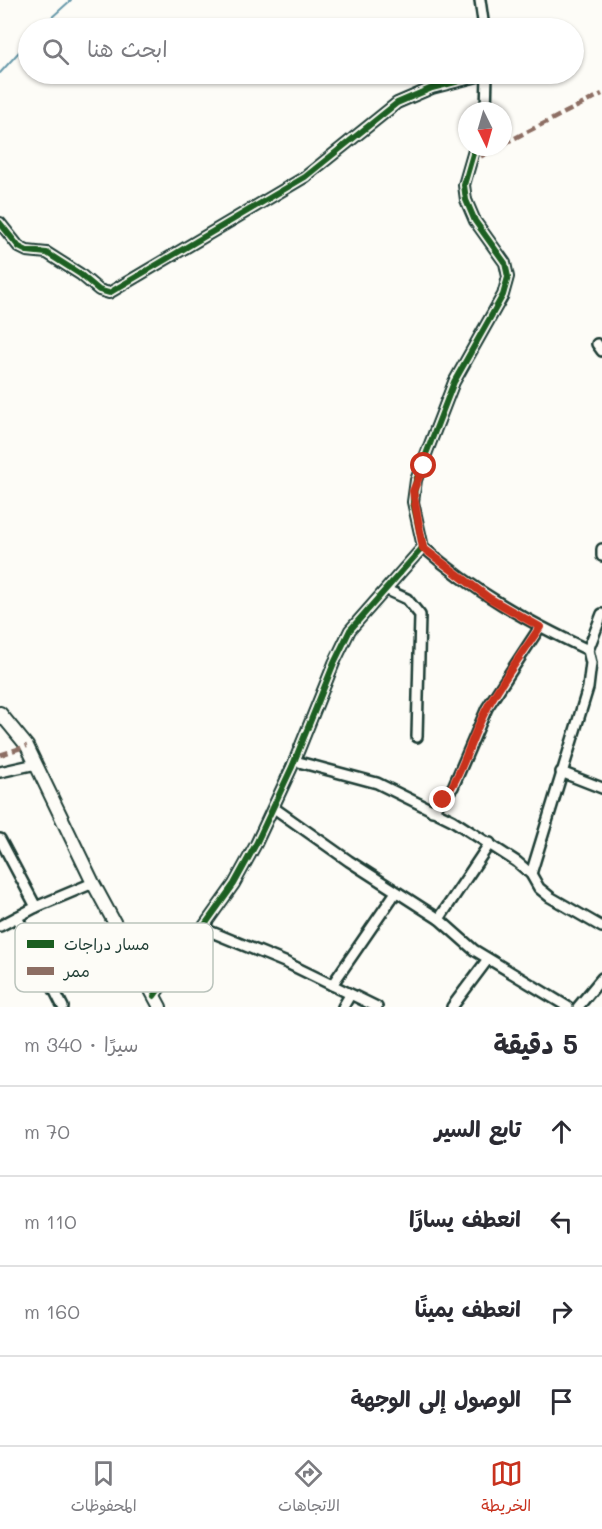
<!DOCTYPE html>
<html lang="ar">
<meta charset="utf-8">
<style>
:root{--surface:#fff;--page:#f7f7f7;--text:#2b2b33;--muted:#7c7c81;--line:#e1e1e2;--accent:#c8321e}
body{margin:0;font-family:Mali,"Playpen Sans Arabic",sans-serif;background:var(--page);color:var(--text);direction:rtl}
.compass{position:absolute;left:458px;top:102px;width:54px;height:54px;border-radius:50%;background:var(--surface);box-shadow:0 2px 4px #0004;rotate:175deg}
.stop{position:absolute;width:18px;height:18px;margin:-14px;border:4px solid #c8321e;border-radius:50%;background:#fff}
.stop.end{background:#c8321e;border-color:#fff;box-shadow:0 2px 6px #0008}
.list{margin:0;padding:0;list-style:none}
h2{display:flex;justify-content:space-between;align-items:center;height:78px;margin:0;padding:0 24px;font-size:26px}
h2 small{font-size:20px;font-weight:400;color:var(--muted)}
.list li{display:grid;grid-template-columns:39px 1fr auto;gap:18px;align-items:center;box-sizing:border-box;height:90px;padding:0 24px;border-top:2px solid var(--line)}
.list b{display:block;font-size:22px;white-space:nowrap}
.list em{font-size:20px;font-style:normal;color:var(--muted)}
.icon{flex:none;width:33px;height:33px;fill:none;stroke:currentColor;stroke-width:2;stroke-linecap:round;stroke-linejoin:round}
.map{position:relative;flex:none;width:602px;height:1007px;overflow:hidden;direction:ltr}
.search{position:absolute;background:var(--surface);box-shadow:0 2px 4px #0004;left:18px;right:18px;top:18px;height:66px;display:flex;align-items:center;gap:15px;box-sizing:border-box;padding:0 21px;border-radius:33px;color:var(--muted);font-size:22px}
.sheet{height:438px;background:var(--surface)}
nav{display:flex;justify-content:space-around;align-items:center;box-sizing:border-box;height:84px;border-top:2px solid var(--line);background:var(--surface);font-size:16px;color:var(--muted)}
nav a{display:grid;justify-items:center;gap:3px}
nav .on{color:var(--accent)}
.map>svg:first-child{display:block}
.lines{fill:none;stroke-linecap:round;stroke-linejoin:round}
.stream{stroke:#6899aa;stroke-width:2}
.minor-casing{stroke:#1f3d34;stroke-width:14}
.tertiary-casing{stroke:#1f3d34;stroke-width:16}
.minor{stroke:#fdfcf7;stroke-width:9}
.tertiary{stroke:#fdfcf7;stroke-width:12}
.quiet{stroke:#8d6e63;stroke-width:4.5;stroke-dasharray:9 4.5;stroke-linecap:butt}
.cycleway-casing{stroke:#fdfcf7;stroke-width:10}
.cycleway{stroke:#1b5e20;stroke-width:6}
.route{stroke:#c8321e;stroke-width:8}
.key{fill:#fdfcf7;stroke:#bac3bc;stroke-width:1.5}
.key-label{font-size:16px;fill:#1f3d34}
</style>
<div class="map">
<svg width="602" height="1007" viewBox="0 0 602 1007">
<rect width="100%" height="100%" fill="#fdfcf7"/>
<filter id="ink" filterUnits="userSpaceOnUse"><feTurbulence type="fractalNoise" baseFrequency=".0167" numOctaves="2"/><feDisplacementMap in="SourceGraphic" scale="12" xChannelSelector="R" yChannelSelector="G"/><feConvolveMatrix kernelMatrix="1 2 1 2 8 2 1 2 1" color-interpolation-filters="sRGB"/></filter>
<g filter="url(#ink)">
<g class="lines">
<!-- stream -->
<g class="stream">
<polyline points="40,28 71,0"/>
<polyline points="0,73 28,42"/>
</g>
<!-- minor casing -->
<g class="minor-casing">
<g id="minor">
<polyline points="480,0 484,28"/>
<polyline points="486,111 487,74"/>
<polyline points="0,223 19,247 27,251 47,253 80,274 99,290 109,293 305,177 397,103 432,88 487,74"/>
<polyline points="597,344 602,351"/>
<path d="M423,547C476,593 525,620 588,650"/>
<polyline points="602,549 602,556"/>
<polyline points="387,590 407,599 420,615 417,737"/>
<polyline points="295,761 377,783 452,820 517,862 531,874 539,888 550,897 602,927"/>
<polyline points="0,772 36,764"/>
<polyline points="561,772 602,788"/>
<polyline points="274,808 349,861 439,919 474,950 568,1007"/>
<polyline points="432,811 453,787 487,708 540,627"/>
<polyline points="0,839 36,907"/>
<polyline points="531,874 588,688 591,663 588,650 602,614"/>
<polyline points="17,917 63,1007"/>
<polyline points="439,919 490,843"/>
<polyline points="0,926 36,907 93,883"/>
<polyline points="202,928 287,963 377,1007"/>
<polyline points="50,983 126,942"/>
<polyline points="332,985 396,892"/>
<polyline points="154,996 234,884 256,844 292,767 334,663 350,630 423,547 413,502 416,480 454,382 503,295 508,277 505,263 475,221 466,200 464,185 475,147"/>
<polyline points="343,1007 350,995"/>
<polyline points="452,1007 488,959"/>
<polyline points="578,1007 602,978"/>
</g>
</g>
<!-- tertiary casing -->
<g class="tertiary-casing">
<polyline id="tertiary" points="0,713 27,746 93,883 160,1007"/>
</g>
<!-- minor -->
<use href="#minor" class="minor"/>
<!-- tertiary -->
<use href="#tertiary" class="tertiary"/>
<!-- quiet -->
<g class="quiet">
<polyline points="503,144 602,94"/>
<polyline points="469,163 498,147"/>
<polyline points="0,755 27,746"/>
</g>
<!-- cycleway casing -->
<g class="cycleway-casing">
<g id="cycleway">
<polyline points="0,223 19,247 27,251 47,253 80,274 99,290 109,293 305,177 397,103 432,88 487,74"/>
<polyline points="154,996 234,884 256,844 292,767 334,663 350,630 423,547 413,502 416,480 454,382 503,295 508,277 505,263 475,221 466,200 464,185 475,147"/>
</g>
</g>
<!-- cycleway -->
<use href="#cycleway" class="cycleway"/>
</g>
</g>
<g class="lines" filter="url(#ink)">
<!-- route -->
<path class="route" d="M424,466L413,491L423,548L489,598L540,627C522,654 502,680 487,708C470,738 464,772 443,800"/>
</g>
<!-- legend -->
<rect x="15" y="923" width="198" height="69" rx="9" class="key"/>
<rect x="27" y="940" width="27" height="8" fill="#1b5e20"/>
<rect x="27" y="967" width="27" height="8" fill="#8d6e63"/>
<g class="key-label">
<text x="64" y="950">مسار دراجات</text>
<text x="64" y="977">ممر</text>
</g>
</svg>
<svg class="compass" viewBox="-18 -18 36 36"><path d="M0-13l5 13h-10z" fill="#e53935"/><path d="M0 13l5-13h-10z" fill="#7c7c81"/></svg>
<div class="stop" style="left:424px;top:466px"></div>
<div class="stop end" style="left:443px;top:800px"></div>
<div class="search"><svg class="icon" aria-label="search" viewBox="0 0 24 24"><circle cx="10" cy="10" r="6"/><path d="M15 15l6 6"/></svg>ابحث هنا</div>
</div>
<section class="sheet">
<h2>5 دقيقة<small>سيرًا · 340 m</small></h2>
<ul class="list">
<li><svg class="icon" aria-label="ahead" viewBox="0 0 24 24"><path d="M12 20V5M6 11l6-6 6 6"/></svg><div><b>تابع السير</b></div><em>70 m</em></li>
<li><svg class="icon" aria-label="left" viewBox="0 0 24 24"><path d="M17 20v-9H6M10 6l-5 5 5 5"/></svg><div><b>انعطف يسارًا</b></div><em>110 m</em></li>
<li><svg class="icon" aria-label="right" viewBox="0 0 24 24"><path d="M7 20v-9h11M14 6l5 5-5 5"/></svg><div><b>انعطف يمينًا</b></div><em>160 m</em></li>
<li><svg class="icon" aria-label="arrive" viewBox="0 0 24 24"><path d="M6 21V4h12l-3 4 3 4H6"/></svg><div><b>الوصول إلى الوجهة</b></div></li>
</ul>
</section>
<nav>
<a class="on"><svg class="icon" aria-label="map" viewBox="0 0 24 24"><path d="M3 6l6-2 6 2 6-2v14l-6 2-6-2-6 2zM9 4v14M15 6v14"/></svg>الخريطة</a>
<a><svg class="icon" aria-label="directions" viewBox="0 0 24 24"><path d="M12 3l9 9-9 9-9-9zM9 14v-3h6M13 9l2 2-2 2"/></svg>الاتجاهات</a>
<a><svg class="icon" aria-label="saved" viewBox="0 0 24 24"><path d="M7 4h10v16l-5-4-5 4z"/></svg>المحفوظات</a>
</nav>
